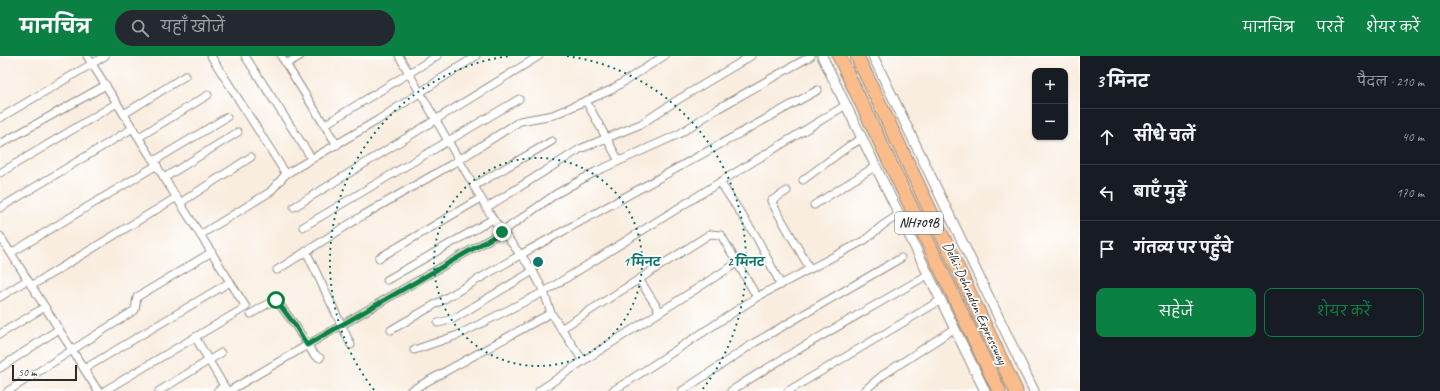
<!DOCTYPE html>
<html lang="hi">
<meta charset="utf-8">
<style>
:root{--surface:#171b24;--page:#242831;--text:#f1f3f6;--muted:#9ea1a6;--line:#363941;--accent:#0b8043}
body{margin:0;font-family:Caveat,"Playpen Sans Deva",sans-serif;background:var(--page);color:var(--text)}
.controls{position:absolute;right:12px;top:12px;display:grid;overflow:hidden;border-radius:8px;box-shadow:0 1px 3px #0004}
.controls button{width:36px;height:36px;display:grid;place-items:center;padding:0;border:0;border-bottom:1px solid var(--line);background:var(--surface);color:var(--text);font:20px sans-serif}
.scale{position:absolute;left:12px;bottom:10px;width:65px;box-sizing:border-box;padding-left:4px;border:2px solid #2b2b2b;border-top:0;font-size:11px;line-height:14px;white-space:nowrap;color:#2b2b2b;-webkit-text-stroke:3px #fff;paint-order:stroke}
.stop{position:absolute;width:12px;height:12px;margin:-9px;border:3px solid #0b8043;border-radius:50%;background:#fff}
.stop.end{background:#0b8043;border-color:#fff;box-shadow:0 1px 4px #0008}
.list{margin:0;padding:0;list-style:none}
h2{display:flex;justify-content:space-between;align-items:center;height:52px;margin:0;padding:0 16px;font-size:17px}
h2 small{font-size:13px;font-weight:400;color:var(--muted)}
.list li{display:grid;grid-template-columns:26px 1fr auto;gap:12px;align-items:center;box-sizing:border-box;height:56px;padding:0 16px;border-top:1px solid var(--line)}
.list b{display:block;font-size:15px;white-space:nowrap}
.list em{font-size:13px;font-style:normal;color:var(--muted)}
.actions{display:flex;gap:8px;padding:12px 16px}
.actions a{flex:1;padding:9px 0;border:1px solid var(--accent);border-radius:8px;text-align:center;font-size:14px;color:var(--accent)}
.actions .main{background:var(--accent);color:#fff}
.icon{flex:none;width:22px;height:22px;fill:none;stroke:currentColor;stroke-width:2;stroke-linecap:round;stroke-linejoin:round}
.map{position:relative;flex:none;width:1080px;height:335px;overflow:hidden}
header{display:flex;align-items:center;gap:24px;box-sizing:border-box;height:56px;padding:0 20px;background:var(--accent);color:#fff}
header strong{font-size:19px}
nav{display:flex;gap:22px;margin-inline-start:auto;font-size:14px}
.search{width:280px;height:36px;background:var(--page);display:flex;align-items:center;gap:10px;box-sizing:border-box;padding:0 14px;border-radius:22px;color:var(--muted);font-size:15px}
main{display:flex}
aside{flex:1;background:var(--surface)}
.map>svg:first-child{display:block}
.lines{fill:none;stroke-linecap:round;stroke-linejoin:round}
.minor-casing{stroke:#928c85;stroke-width:9}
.tertiary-casing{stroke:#928c85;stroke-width:11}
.motorway-casing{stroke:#928c85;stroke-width:15}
.minor{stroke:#fff;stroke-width:7}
.tertiary{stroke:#fff;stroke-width:9}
.motorway{stroke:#fabc8b;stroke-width:13}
.route{stroke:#0b8043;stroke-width:5}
.ring{fill:none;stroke:#0f766e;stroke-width:2;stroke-dasharray:2 4}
.labels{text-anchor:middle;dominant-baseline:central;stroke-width:3.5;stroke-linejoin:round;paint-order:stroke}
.shield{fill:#fff;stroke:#6b6b6b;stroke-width:1}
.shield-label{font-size:13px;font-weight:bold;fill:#2b2b2b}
.street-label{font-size:14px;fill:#2b2b2b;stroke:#fff}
.centre{fill:#0f766e;stroke:#fff;stroke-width:2}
.ring-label{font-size:12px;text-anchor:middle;font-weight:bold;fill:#0f766e;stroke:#fff;stroke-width:3.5;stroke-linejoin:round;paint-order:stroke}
</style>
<header>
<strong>मानचित्र</strong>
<div class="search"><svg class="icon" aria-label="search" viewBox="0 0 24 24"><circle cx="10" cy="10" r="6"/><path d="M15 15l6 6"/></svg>यहाँ खोजें</div>
<nav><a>मानचित्र</a><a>परतें</a><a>शेयर करें</a></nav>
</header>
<main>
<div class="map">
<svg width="1080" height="335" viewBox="0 0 1080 335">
<rect width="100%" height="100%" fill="#fff"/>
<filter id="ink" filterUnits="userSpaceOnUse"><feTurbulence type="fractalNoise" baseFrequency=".025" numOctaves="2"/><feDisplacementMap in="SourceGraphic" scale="8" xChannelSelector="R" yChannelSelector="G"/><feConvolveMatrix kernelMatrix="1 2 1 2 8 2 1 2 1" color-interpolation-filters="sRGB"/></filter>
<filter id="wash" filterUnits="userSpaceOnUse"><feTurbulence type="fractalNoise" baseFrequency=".012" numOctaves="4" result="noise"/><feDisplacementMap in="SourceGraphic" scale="16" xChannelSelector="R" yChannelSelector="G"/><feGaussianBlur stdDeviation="0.9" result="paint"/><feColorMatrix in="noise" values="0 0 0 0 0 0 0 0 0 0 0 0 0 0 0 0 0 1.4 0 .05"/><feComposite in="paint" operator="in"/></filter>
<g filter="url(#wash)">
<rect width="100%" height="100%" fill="#f9eddf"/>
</g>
<g filter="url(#ink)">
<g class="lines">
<!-- minor casing -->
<g class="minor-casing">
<g id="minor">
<polyline points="87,0 246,251 104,335"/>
<polyline points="211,0 286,118"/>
<polyline points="245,0 312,103"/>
<polyline points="281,0 337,89"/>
<polyline points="399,0 493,163 533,215 544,236 551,257 583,305"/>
<polyline points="286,8 300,0"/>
<polyline points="586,45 619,105"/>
<polyline points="124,58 185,20"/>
<polyline points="0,62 105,0"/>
<polyline points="324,69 437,0"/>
<polyline points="139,81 208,39"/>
<polyline points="0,88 106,29"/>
<polyline points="154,105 227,61"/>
<polyline points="0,117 117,47"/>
<polyline points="164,122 238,76"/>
<polyline points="803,124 849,90 863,82"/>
<polyline points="720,126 757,182 781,229"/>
<polyline points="474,130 552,85"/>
<polyline points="787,135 771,145 810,213"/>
<polyline points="180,147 251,101"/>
<polyline points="814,149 876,110"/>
<polyline points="294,151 539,0"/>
<polyline points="0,152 133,72"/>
<polyline points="486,152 580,93 641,68 679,43 751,0"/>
<polyline points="303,171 519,43"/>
<polyline points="200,179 270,136 286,118 378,64 476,0"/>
<polyline points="0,180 98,335"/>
<polyline points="306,195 351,289"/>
<polyline points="11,197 157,109"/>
<polyline points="379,202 481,142"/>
<polyline points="277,214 362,160 459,104 520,65 553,59 611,34 664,0"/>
<polyline points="639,223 660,256"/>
<polyline points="387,224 493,163"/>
<polyline points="31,230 177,141"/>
<polyline points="0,241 27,224"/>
<polyline points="251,258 267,248 276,244 295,269 314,299 320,302"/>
<polyline points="438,267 453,263 533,215"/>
<polyline points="561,273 710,178 721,179 757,241"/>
<polyline points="391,274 520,199 818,34"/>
<polyline points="0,278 45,251"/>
<polyline points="195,281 227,335"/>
<polyline points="414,294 458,279 544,236 720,126 846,49"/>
<polyline points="0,312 59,273"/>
<polyline points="84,313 230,226"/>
<polyline points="8,335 135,254 137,241 212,196"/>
<polyline points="159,335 221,297"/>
<polyline points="217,335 220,333"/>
<polyline points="229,335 393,239 502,176 556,138 595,116 679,78 717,53 811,0"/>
<polyline points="410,335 551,257"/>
<polyline points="539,335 583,305 737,207"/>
<polyline points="612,335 627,326 757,241 865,184 883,169 900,158"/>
<polyline points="682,335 754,287 901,202"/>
<path d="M731,335C795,293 863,257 929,218"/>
<polyline points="788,335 941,244"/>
<polyline points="864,335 883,319 955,272"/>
</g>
</g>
<!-- tertiary casing -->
<g class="tertiary-casing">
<g id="tertiary">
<polyline points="822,0 985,335"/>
<polyline points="873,0 1034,335"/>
</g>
</g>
<!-- motorway casing -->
<g class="motorway-casing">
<g id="motorway">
<polyline points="839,0 999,335"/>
<polyline points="857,0 1016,335"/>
</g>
</g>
<!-- minor -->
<use href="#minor" class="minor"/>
<!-- tertiary -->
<use href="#tertiary" class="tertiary"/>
<!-- motorway -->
<use href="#motorway" class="motorway"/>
</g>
</g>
<g class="lines" filter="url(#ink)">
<!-- route -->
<polyline class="route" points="276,244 295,269 307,289 502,176"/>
</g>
<!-- distance rings -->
<g class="ring">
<circle cx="538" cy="206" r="104"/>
<path d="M374 334A208 208 0 0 1 509 0M567 0A208 208 0 0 1 702 334"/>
</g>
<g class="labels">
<!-- shield labels -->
<rect class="shield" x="895" y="156" width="48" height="22" rx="3"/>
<g class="shield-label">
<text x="919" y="167">NH709B</text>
</g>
<!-- street labels -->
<g class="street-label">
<text transform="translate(975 247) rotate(65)">Delhi-Dehradun Expressway</text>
</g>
</g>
<circle cx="538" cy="206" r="6" class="centre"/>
<g class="ring-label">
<text x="642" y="210">1 मिनट</text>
<text x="746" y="210">2 मिनट</text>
</g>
</svg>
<div class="controls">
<button>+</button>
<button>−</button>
</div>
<div class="scale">50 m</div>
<div class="stop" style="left:276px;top:244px"></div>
<div class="stop end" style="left:502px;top:176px"></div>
</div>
<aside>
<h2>3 मिनट<small>पैदल · 210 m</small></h2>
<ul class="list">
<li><svg class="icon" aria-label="ahead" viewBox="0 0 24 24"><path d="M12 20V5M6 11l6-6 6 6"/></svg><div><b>सीधे चलें</b></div><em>40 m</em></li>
<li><svg class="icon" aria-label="left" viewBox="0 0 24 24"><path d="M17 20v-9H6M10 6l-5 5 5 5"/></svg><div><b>बाएँ मुड़ें</b></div><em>170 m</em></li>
<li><svg class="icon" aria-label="arrive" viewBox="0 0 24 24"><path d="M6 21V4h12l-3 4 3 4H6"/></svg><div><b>गंतव्य पर पहुँचे</b></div></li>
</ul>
<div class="actions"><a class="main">सहेजें</a><a>शेयर करें</a></div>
</aside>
</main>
